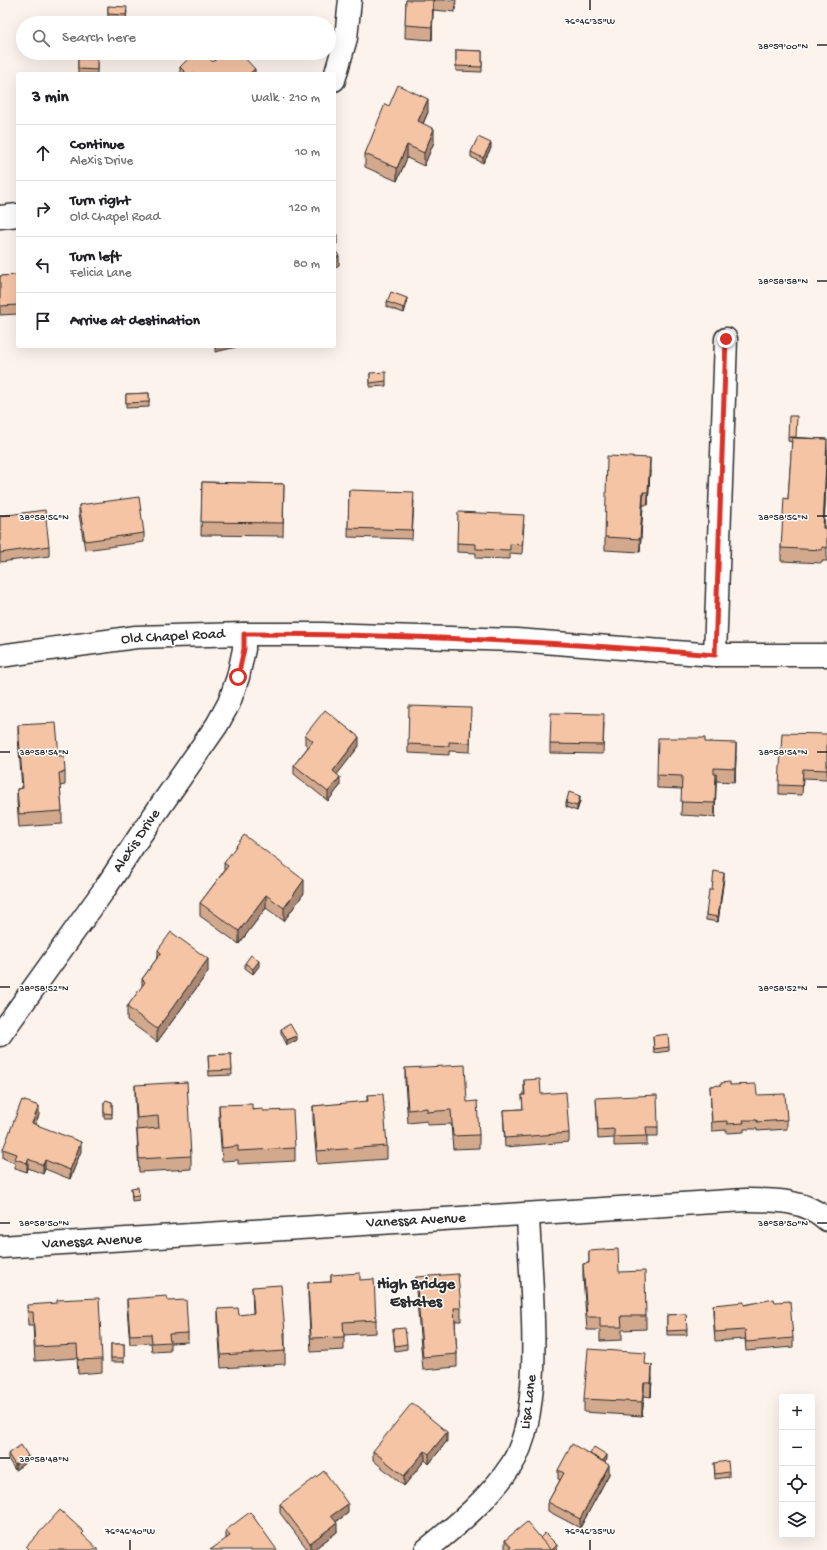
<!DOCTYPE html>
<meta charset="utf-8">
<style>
:root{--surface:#fff;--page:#f2f2f2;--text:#202124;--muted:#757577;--line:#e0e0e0}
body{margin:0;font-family:"Gochi Hand",sans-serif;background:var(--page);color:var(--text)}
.controls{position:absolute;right:12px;bottom:12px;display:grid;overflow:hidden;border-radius:4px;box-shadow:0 4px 16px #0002}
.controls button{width:36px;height:36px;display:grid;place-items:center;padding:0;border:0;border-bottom:1px solid var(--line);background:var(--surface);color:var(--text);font:20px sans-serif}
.stop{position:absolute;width:12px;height:12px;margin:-9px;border:3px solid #d93025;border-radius:50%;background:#fff}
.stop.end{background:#d93025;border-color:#fff;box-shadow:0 1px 4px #0008}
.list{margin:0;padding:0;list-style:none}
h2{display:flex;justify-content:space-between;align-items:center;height:52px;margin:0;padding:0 16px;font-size:17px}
h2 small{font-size:13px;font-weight:400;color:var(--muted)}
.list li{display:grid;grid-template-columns:26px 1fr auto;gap:12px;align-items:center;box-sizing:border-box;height:56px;padding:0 16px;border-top:1px solid var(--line)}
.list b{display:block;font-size:15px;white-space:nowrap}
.list p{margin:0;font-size:13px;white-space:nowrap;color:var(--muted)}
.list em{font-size:13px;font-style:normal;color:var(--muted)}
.icon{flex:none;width:22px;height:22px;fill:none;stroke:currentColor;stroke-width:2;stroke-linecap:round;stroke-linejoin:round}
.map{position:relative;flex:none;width:827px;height:1550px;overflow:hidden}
.search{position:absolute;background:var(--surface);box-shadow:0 4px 16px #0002;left:16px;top:16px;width:320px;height:44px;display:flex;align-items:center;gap:10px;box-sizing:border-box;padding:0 14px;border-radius:22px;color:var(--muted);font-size:15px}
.panel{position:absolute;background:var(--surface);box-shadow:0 4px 16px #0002;left:16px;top:72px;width:320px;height:276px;border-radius:4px}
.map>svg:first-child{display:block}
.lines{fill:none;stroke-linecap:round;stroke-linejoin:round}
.minor-casing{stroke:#2b2b2b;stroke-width:25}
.minor{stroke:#fff;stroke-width:22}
.wall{fill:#d3a98e;stroke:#2b2b2b}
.shaded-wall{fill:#ac8974;stroke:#2b2b2b}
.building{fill:#f5c4a5;stroke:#2b2b2b}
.route{stroke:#d93025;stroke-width:5}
.ticks{fill:none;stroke:#2b2b2b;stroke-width:1.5}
.labels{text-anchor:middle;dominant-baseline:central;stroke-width:3;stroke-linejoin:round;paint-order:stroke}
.street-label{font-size:15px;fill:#2b2b2b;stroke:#fff}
.neighbourhood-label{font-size:16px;font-weight:bold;fill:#2b2b2b;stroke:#fff}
.ticks-label{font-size:10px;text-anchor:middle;fill:#2b2b2b;stroke:#fff;stroke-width:3;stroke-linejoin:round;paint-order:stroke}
</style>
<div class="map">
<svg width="827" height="1550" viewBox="0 0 827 1550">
<rect width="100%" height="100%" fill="#fdf3ed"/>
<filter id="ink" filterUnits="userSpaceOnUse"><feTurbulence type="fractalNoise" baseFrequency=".025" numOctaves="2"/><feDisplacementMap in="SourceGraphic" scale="8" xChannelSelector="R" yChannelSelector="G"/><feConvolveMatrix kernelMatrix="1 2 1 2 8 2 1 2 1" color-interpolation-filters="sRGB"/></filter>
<g filter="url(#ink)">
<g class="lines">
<!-- minor casing -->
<g class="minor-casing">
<g id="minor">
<polyline points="334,80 346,38 350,0"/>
<polyline points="0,217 18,215"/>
<polyline points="715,655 726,339"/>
<polyline points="0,656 136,637 244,634 322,634 516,640 715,655 827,655"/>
<polyline points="0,1035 104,890 141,834 217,725 229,703 238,677 244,649 244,634"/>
<path d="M0,1247L745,1200C773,1200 805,1199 827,1220"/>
<path d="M426,1550C457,1525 490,1498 512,1464C546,1410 530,1279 528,1215"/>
</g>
</g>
<!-- minor -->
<use href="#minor" class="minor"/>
</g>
<!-- wall -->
<g class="wall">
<polygon points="406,0 456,0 455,12 433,10 432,40 405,38"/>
<polygon points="108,6 127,11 126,20 108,19"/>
<polygon points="456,50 482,51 482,72 456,71"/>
<rect x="78" y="59" width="19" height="15"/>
<polygon points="213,62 255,74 180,74 180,67"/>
<polygon points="389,106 428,112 423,124 434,142 424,166 407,158 397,181 365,167 365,154"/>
<polygon points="491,148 483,163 471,157 471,152"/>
<polygon points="18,275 18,314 0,315 0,276"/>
<polygon points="387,302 407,302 404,313 387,307"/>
<polygon points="370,373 386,381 386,386 370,387"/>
<polygon points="149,393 149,407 126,408 126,394"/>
<polygon points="788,437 827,439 827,462 824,528 827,529 827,561 822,561 822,563 781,561 781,548 788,499 792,442 788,441"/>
<polygon points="650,471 648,505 643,505 640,552 605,550 605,537"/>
<polygon points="202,482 284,484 283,536 201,535"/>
<polygon points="349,490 414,501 412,539 348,537"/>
<polygon points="79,505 144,533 144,542 85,550 79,514"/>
<polygon points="0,516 49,546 49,556 0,562"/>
<polygon points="524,524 522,554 510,553 510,559 476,558 476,553 457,552 457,543"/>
<polygon points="471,717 470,752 449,751 449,755 408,753 408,744"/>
<polygon points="604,723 603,754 550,753 550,744"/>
<polygon points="18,725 59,756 65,772 65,785 60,786 62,811 62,824 19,827 17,802 17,789 22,788 18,738"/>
<polygon points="827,734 827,779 803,778 802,795 779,794 779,785"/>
<polygon points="305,735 359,746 337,774 340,786 328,801 294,774 294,765 308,747 305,744"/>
<polygon points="705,742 736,756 735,782 716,781 715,817 681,815 682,789 657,788 657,775"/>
<polygon points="580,801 577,811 566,807 566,803"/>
<polygon points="224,863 304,893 284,921 266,908 239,944 200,916 200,903 224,871"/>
<polygon points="724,877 718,922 706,920 706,915 712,890"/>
<polygon points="158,950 208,972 157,1042 127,1020 127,1007 142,987 142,979 158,957"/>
<polygon points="245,963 259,966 253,974 245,968"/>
<polygon points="281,1029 297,1040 287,1045 281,1033"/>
<polygon points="653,1036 669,1047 669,1051 654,1053"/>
<polygon points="231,1054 232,1075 209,1076 208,1055"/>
<polygon points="405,1068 467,1102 479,1135 479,1148 453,1149 451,1124 427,1125 427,1121 408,1123 405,1082"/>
<polygon points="524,1080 541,1094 569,1133 569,1142 505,1147 503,1110 523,1109 522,1095 524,1095"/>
<polygon points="135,1085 191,1156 191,1169 139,1172 135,1098"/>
<polygon points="730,1085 757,1095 787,1120 787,1129 757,1131 757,1129 744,1129 744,1132 727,1133 727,1130 712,1131 710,1086"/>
<polygon points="367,1095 387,1146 387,1159 317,1164 313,1119 313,1106 367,1102"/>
<polygon points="596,1098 658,1127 658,1136 647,1136 647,1145 614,1146 614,1138 598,1139"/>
<polygon points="112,1102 112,1118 104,1118 104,1103"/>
<polygon points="219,1105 263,1111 295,1148 295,1161 238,1164 238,1160 222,1161 219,1118"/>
<polygon points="39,1115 35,1124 81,1151 70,1179 45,1169 43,1174 28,1168 27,1172 15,1168 15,1163 3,1158 3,1149"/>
<polygon points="131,1188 139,1195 139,1200 132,1201"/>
<polygon points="589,1251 619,1272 646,1316 646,1329 622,1330 622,1340 600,1341 600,1330 587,1330 583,1277 583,1264 589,1263"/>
<polygon points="331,1275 360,1280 376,1320 376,1333 344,1335 344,1350 311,1352 308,1296 308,1283 331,1282"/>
<polygon points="416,1277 461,1308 461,1321 455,1321 457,1354 457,1367 423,1370 416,1290"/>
<polygon points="252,1287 285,1333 285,1364 221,1368 218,1322 218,1309 239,1315 253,1314"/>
<polygon points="127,1299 168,1301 188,1333 188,1342 170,1343 170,1351 152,1352 151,1343 130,1344 127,1308"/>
<polygon points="775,1302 793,1338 793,1347 746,1351 745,1339 715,1341 713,1314 713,1305 744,1305"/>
<polygon points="27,1305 102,1359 102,1372 78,1374 77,1358 35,1361 33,1325 28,1325"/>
<polygon points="686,1314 687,1335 667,1335 667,1315"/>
<polygon points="393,1329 407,1344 407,1349 395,1351"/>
<rect x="111" y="1344" width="13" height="18"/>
<polygon points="646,1364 652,1378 651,1397 644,1396 642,1416 584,1412 584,1399"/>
<polygon points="447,1441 429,1464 425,1460 404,1486 373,1460 373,1451"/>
<polygon points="8,1454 28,1461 15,1470 8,1459"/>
<polygon points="590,1454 607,1459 605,1462 609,1474 580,1528 548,1511 548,1502 560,1480 558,1479 558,1470"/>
<polygon points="714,1463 729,1472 729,1477 715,1479"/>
<polygon points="280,1504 348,1513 336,1522 337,1532 313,1550 308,1550 280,1513"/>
<polygon points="226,1530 277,1550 226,1539"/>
<polygon points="540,1538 557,1550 506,1550 505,1549 505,1540"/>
</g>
<!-- shaded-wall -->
<g class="shaded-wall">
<polygon points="433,0 433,10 432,40 432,27"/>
<polygon points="255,69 255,74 249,74"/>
<polygon points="428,99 428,112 418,135 418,121"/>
<polygon points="434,129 434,142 424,166 424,153"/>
<polygon points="491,143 491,148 483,163 483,158"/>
<polygon points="407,145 407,158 397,181 397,168"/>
<polygon points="337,235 337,244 334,246 334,237"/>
<polygon points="339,256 339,265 334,268 334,259"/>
<polygon points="407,298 407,302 404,313 404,308"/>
<polygon points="221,346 241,346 215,352 215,347"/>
<polygon points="827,449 827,462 823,542 823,528"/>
<polygon points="650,458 650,471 648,505 648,492"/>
<polygon points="643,492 643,505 640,552 640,539"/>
<polygon points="359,737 359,746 333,780 333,771"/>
<polygon points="736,743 736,756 735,782 735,769"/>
<polygon points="716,774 716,787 715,817 715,803"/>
<polygon points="340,777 340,786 328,801 328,792"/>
<polygon points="580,796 580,801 577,811 577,806"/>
<polygon points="724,873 724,877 718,922 718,917"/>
<polygon points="304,880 304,893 284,921 284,908"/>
<polygon points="266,895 266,908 239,944 239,931"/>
<polygon points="208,959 208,972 157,1042 157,1029"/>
<polygon points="259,961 259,966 253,974 253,969"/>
<polygon points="297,1036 297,1040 287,1045 287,1040"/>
<polygon points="39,1106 39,1115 32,1132 32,1123"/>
<polygon points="81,1142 81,1151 70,1179 70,1170"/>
<polygon points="28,1159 28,1168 27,1172 27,1163"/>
<polygon points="45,1160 45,1169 43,1174 43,1165"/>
<polygon points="652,1365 652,1378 651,1397 651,1383"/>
<polygon points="644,1383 644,1396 642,1416 642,1402"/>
<polygon points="447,1432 447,1441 429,1464 429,1454"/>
<polygon points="425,1451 425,1460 404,1486 404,1476"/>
<polygon points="607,1455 607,1459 601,1468 601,1464"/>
<polygon points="28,1456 28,1461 15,1470 15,1465"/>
<polygon points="609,1465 609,1474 580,1528 580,1519"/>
<polygon points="348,1504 348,1513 331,1525 331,1516"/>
<polygon points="337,1523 337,1532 313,1550 310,1550 310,1543"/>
<polygon points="557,1545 557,1550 552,1550"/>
</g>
<!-- building -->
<g class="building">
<polygon points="406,0 433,0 432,27 405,25"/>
<polygon points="108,6 127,7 126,15 108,14"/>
<polygon points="456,50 482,51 482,67 456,66"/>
<polygon points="194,53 204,53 213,62 223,53 240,53 255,69 249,74 187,74 180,67"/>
<polygon points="78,59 97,59 97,70 78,69"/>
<polygon points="398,85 428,99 418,121 434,129 424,153 407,145 397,168 365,154 385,104 389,106"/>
<polygon points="478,137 491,143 483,158 471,152"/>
<polygon points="334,231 337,235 334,237"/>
<polygon points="334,248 339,256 334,259"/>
<polygon points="18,275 18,305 0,306 0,276"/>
<polygon points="391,292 407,298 404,308 387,302"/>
<polygon points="386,372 386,381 370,383 370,373"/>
<polygon points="149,393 149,402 126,403 126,394"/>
<polygon points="789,416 797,416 796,437 788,437"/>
<polygon points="792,438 827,439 823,528 827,529 827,548 822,547 822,550 781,548 784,498 788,499"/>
<polygon points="607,456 650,458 648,492 643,492 640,539 605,537"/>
<polygon points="202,482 284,484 283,523 201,522"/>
<polygon points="349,490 414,492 412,530 348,528"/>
<polygon points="139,497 144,533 85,541 79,505"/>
<polygon points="45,510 49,546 0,553 0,516"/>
<polygon points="458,512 524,515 522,545 510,544 510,550 476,549 476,544 457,543"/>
<polygon points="409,706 471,708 470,743 449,742 449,746 408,744"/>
<polygon points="325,710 359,737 333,771 340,777 328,792 294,765 313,741 305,735"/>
<polygon points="551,713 604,714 603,745 550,744"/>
<polygon points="56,723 59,756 64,756 65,772 59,773 62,811 19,814 17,789 23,788 18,725"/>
<polygon points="782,733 827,734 827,770 803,769 802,786 779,785"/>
<polygon points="658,738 705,738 705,742 736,743 735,769 714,768 714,774 716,774 715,803 681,802 682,776 657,775"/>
<polygon points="569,792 580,796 577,806 566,803"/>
<polygon points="244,835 304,880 284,908 266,895 239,931 200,903 228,866 224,863"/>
<polygon points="714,871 724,873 718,917 706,915 709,890 712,890"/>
<polygon points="171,932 208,959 157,1029 127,1007 145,982 142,979 161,953 158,950"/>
<polygon points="251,955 259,961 253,969 245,963"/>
<polygon points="290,1024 297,1036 287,1040 281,1029"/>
<polygon points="668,1034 669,1047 654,1049 653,1036"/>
<polygon points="231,1054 232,1070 209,1071 208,1055"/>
<polygon points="465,1065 467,1102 477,1101 479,1135 453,1136 451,1110 427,1112 427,1108 408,1110 405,1068"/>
<polygon points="540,1079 541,1094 566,1092 569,1133 505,1138 503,1110 523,1109 522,1095 525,1095 524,1080"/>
<polygon points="187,1082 191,1156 139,1159 137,1130 159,1128 158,1116 137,1118 135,1085"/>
<polygon points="730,1082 730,1085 756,1084 757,1095 785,1094 787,1120 757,1122 757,1120 743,1120 744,1123 727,1124 727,1121 712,1122 710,1086 721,1085 721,1083"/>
<polygon points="383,1094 387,1146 317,1151 313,1106 368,1101 367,1095"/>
<polygon points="657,1095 658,1127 646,1127 647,1136 614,1137 614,1129 598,1130 596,1098"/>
<polygon points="22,1100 39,1106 32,1123 81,1142 70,1170 45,1160 43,1165 28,1159 27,1163 15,1159 17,1154 3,1149"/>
<polygon points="106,1100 112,1102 112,1114 104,1113 104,1103"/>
<polygon points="252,1104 252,1110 263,1109 263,1111 293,1110 295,1148 238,1151 238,1146 222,1148 219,1105"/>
<polygon points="138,1187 139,1195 132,1196 131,1188"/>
<polygon points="618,1249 619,1272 645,1271 646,1316 621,1316 622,1327 600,1327 600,1317 587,1317 583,1264 589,1263 589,1251"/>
<polygon points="360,1273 360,1280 374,1279 376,1320 343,1322 344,1337 311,1338 308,1283 331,1282 331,1275"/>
<polygon points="458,1274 461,1308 454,1308 457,1354 423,1357 416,1277"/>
<polygon points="281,1285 285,1333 284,1333 285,1351 221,1355 218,1309 238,1308 239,1315 254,1313 252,1287"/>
<polygon points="167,1296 168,1301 186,1300 188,1333 169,1334 170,1342 152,1343 151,1334 130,1335 127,1299"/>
<polygon points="99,1298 102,1359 78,1360 77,1345 35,1347 33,1312 28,1312 27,1305 57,1303 57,1300"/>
<polygon points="774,1299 775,1302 790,1301 793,1338 746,1342 745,1330 715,1332 713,1305 744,1302 744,1305"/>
<polygon points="686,1314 687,1330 667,1331 667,1315"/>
<polygon points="405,1328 407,1344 395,1346 393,1329"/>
<rect x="111" y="1344" width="13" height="14"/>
<polygon points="588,1349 646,1353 645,1364 652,1365 651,1383 644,1383 642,1402 584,1399"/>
<polygon points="412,1403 447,1432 429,1454 425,1451 404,1476 373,1451"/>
<polygon points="572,1444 609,1465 580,1519 548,1502 564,1473 558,1470"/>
<polygon points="21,1445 28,1456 15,1465 8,1454"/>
<polygon points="594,1447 607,1455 603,1461 590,1454"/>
<polygon points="728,1461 729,1472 715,1474 714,1463"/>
<polygon points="324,1471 348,1504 331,1516 337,1523 310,1543 280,1504"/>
<polygon points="60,1510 84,1532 82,1534 99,1550 29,1550 26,1547"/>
<polygon points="250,1512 277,1550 210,1550 230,1536 226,1530"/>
<polygon points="527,1522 551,1550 508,1550 511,1547 505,1540"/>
<polygon points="545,1533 557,1545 552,1550 551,1550 540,1538"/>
</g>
</g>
<g class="lines" filter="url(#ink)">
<!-- route -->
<path class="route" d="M238,677L244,649V634C402,634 558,642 715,655L726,339"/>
</g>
<!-- ticks -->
<path class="ticks" d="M590,0V10M817,45H827M817,281H827M0,516H10M817,516H827M0,752H10M817,752H827M0,987H10M817,987H827M0,1223H10M817,1223H827M0,1458H10M130,1540V1550M590,1540V1550"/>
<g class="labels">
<!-- street labels -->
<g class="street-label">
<text transform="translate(173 637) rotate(-3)">Old Chapel Road</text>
<text transform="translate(137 841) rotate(-56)">Alexis Drive</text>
<text transform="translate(416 1221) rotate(-3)">Vanessa Avenue</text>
<text transform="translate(92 1242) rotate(-3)">Vanessa Avenue</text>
<text transform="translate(529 1402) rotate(-83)">Lisa Lane</text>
</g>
<!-- neighbourhood labels -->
<g class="neighbourhood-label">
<text x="416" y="1285">High Bridge<tspan x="416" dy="18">Estates</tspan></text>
</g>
</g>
<g class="ticks-label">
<text x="590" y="24">76°46'35"W</text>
<text x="783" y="49">38°59'00"N</text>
<text x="783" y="284">38°58'58"N</text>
<text x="44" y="520">38°58'56"N</text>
<text x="783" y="520">38°58'56"N</text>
<text x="44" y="755">38°58'54"N</text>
<text x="783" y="755">38°58'54"N</text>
<text x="44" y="991">38°58'52"N</text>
<text x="783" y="991">38°58'52"N</text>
<text x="44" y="1226">38°58'50"N</text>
<text x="783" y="1226">38°58'50"N</text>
<text x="44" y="1462">38°58'48"N</text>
<text x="130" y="1534">76°46'40"W</text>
<text x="590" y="1534">76°46'35"W</text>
</g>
</svg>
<div class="controls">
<button>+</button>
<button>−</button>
<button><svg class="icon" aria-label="locate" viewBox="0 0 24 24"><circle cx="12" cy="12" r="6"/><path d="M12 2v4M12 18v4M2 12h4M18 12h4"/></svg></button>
<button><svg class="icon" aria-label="layers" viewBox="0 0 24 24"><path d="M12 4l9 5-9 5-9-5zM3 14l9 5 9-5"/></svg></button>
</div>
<div class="stop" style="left:238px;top:677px"></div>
<div class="stop end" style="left:726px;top:339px"></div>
<div class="search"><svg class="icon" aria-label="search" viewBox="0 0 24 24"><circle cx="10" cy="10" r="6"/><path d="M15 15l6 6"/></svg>Search here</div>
<section class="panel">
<h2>3 min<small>Walk · 210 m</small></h2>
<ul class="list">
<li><svg class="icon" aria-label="ahead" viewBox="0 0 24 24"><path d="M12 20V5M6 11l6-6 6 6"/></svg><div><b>Continue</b><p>Alexis Drive</p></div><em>10 m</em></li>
<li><svg class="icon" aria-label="right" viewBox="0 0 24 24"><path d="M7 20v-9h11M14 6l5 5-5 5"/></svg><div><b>Turn right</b><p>Old Chapel Road</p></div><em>120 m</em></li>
<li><svg class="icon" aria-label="left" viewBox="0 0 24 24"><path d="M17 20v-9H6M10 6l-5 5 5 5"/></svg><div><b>Turn left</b><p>Felicia Lane</p></div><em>80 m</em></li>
<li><svg class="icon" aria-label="arrive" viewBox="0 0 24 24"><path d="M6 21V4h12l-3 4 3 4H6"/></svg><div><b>Arrive at destination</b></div></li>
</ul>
</section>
</div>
